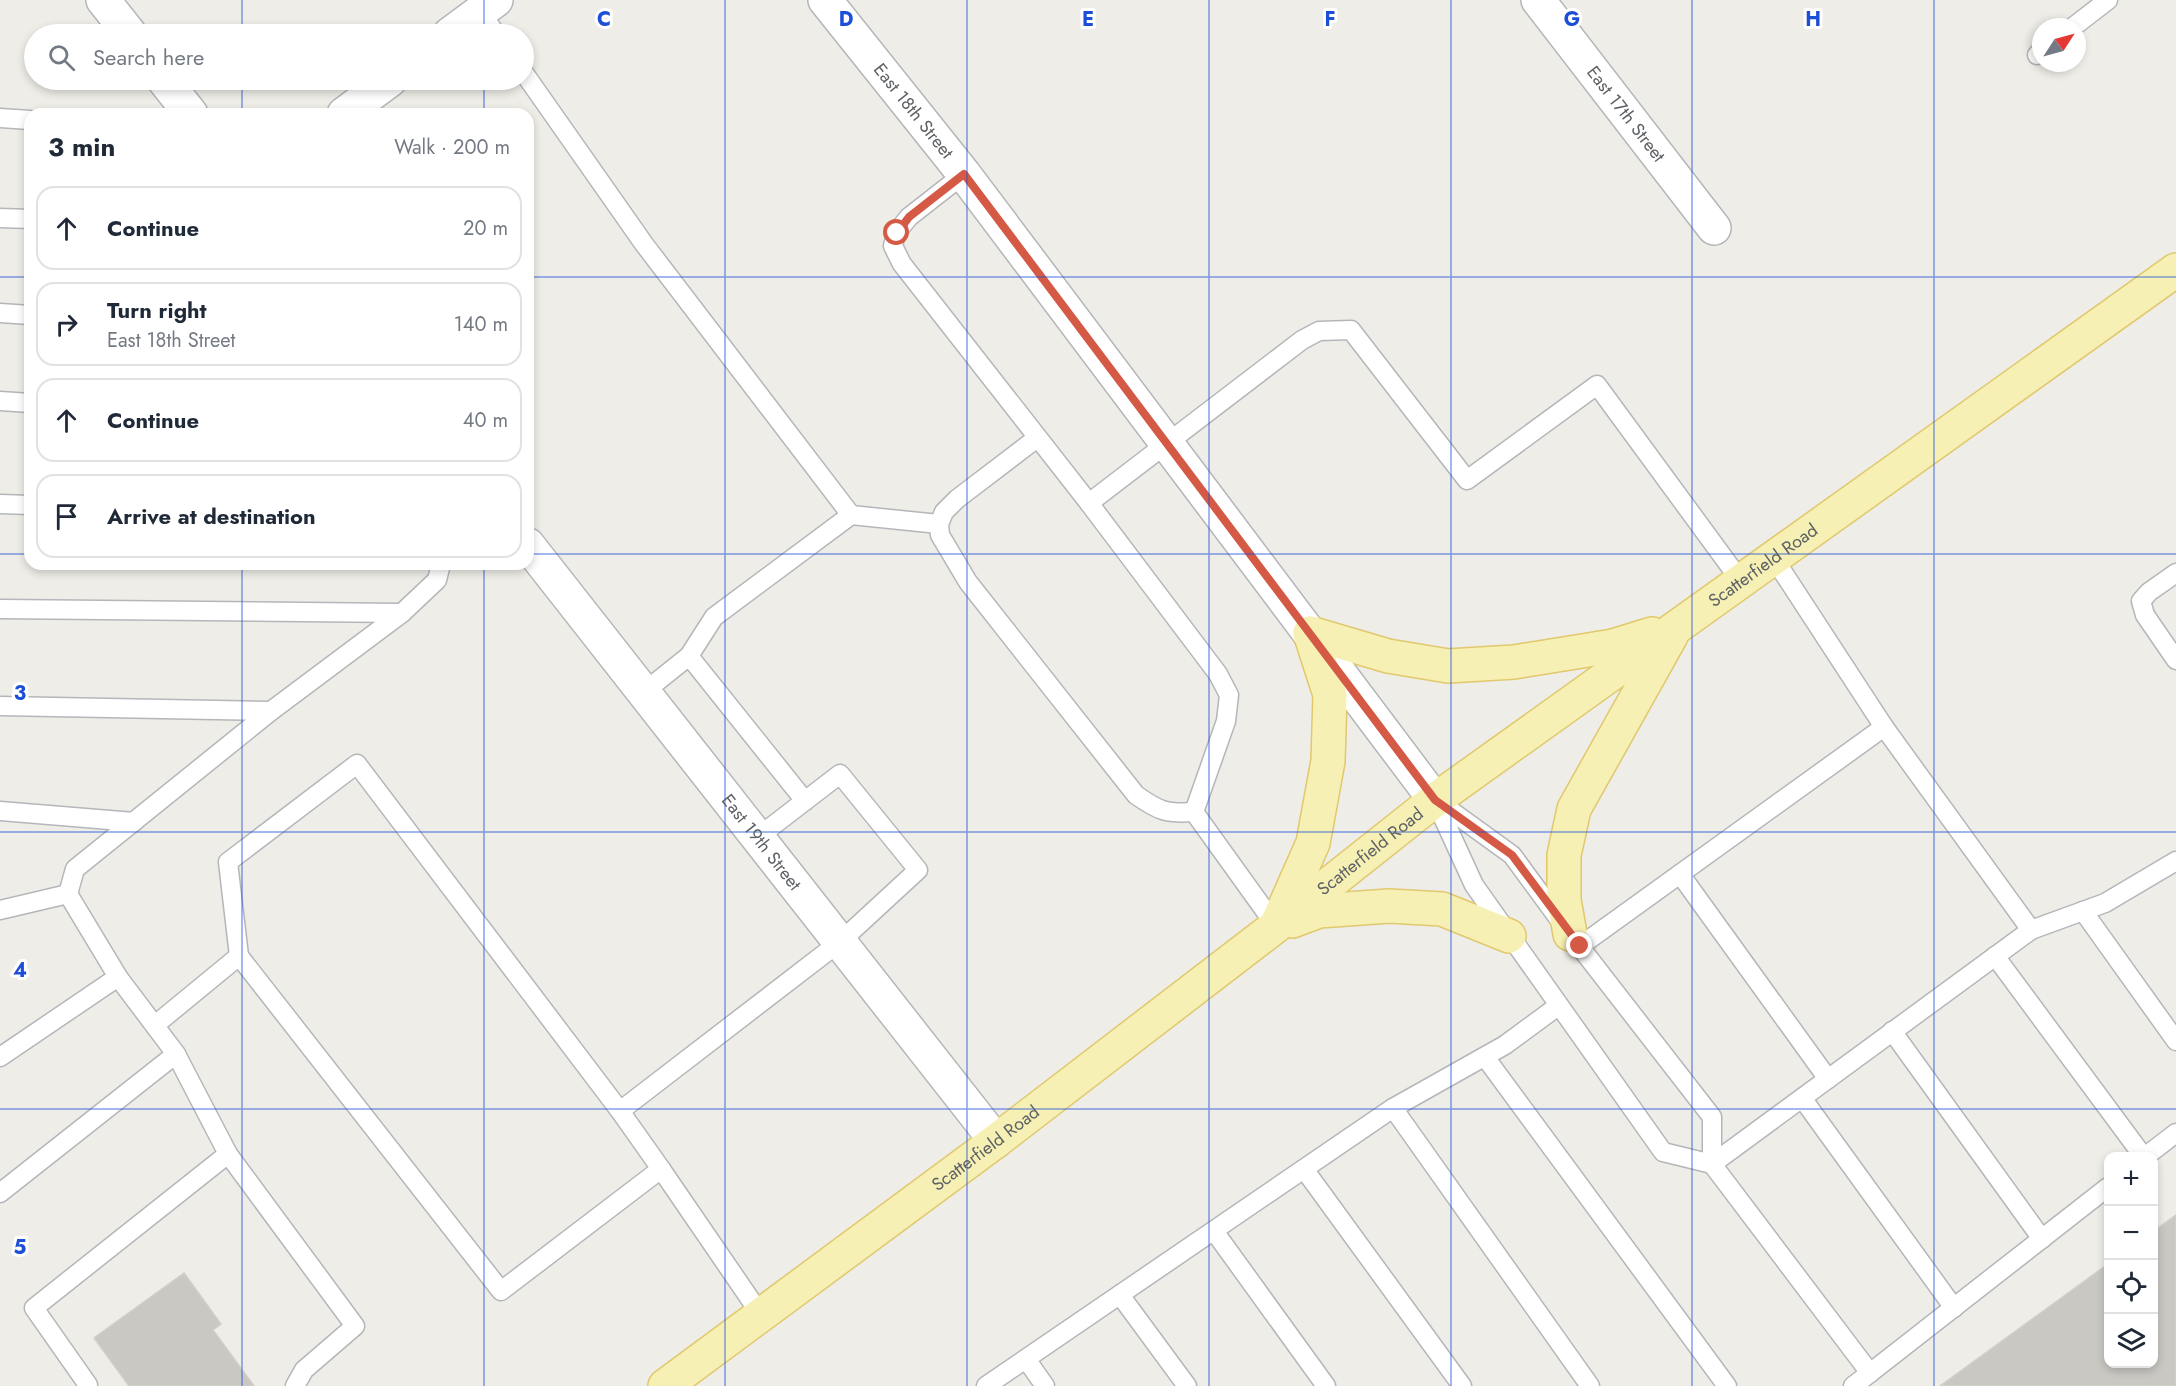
<!DOCTYPE html>
<meta charset="utf-8">
<style>
:root{--surface:#fff;--page:#f2f2f3;--text:#1f2937;--muted:#747a83;--line:#e0e1e3}
body{margin:0;font-family:Jost,sans-serif;background:var(--page);color:var(--text)}
.controls{position:absolute;right:18px;bottom:18px;display:grid;overflow:hidden;border-radius:12px;box-shadow:0 3px 9px #0003}
.controls button{width:54px;height:54px;display:grid;place-items:center;padding:0;border:0;border-bottom:2px solid var(--line);background:var(--surface);color:var(--text);font:30px sans-serif}
.compass{position:absolute;left:2032px;top:18px;width:54px;height:54px;border-radius:50%;background:var(--surface);box-shadow:0 3px 9px #0003;rotate:54deg}
.stop{position:absolute;width:18px;height:18px;margin:-14px;border:4px solid #d55a46;border-radius:50%;background:#fff}
.stop.end{background:#d55a46;border-color:#fff;box-shadow:0 2px 6px #0008}
.list{margin:0;padding:0;list-style:none}
h2{display:flex;justify-content:space-between;align-items:center;height:78px;margin:0;padding:0 24px;font-size:26px}
h2 small{font-size:20px;font-weight:400;color:var(--muted)}
.list li{display:grid;grid-template-columns:39px 1fr auto;gap:18px;align-items:center;box-sizing:border-box;height:84px;margin:0 12px 12px;padding:0 12px;border:2px solid var(--line);border-radius:18px}
.list b{display:block;font-size:22px;white-space:nowrap}
.list p{margin:0;font-size:20px;white-space:nowrap;color:var(--muted)}
.list em{font-size:20px;font-style:normal;color:var(--muted)}
.icon{flex:none;width:33px;height:33px;fill:none;stroke:currentColor;stroke-width:2;stroke-linecap:round;stroke-linejoin:round}
.map{position:relative;flex:none;width:2176px;height:1386px;overflow:hidden}
.search{position:absolute;background:var(--surface);box-shadow:0 3px 9px #0003;left:24px;top:24px;width:510px;height:66px;display:flex;align-items:center;gap:15px;box-sizing:border-box;padding:0 21px;border-radius:33px;color:var(--muted);font-size:22px}
.panel{position:absolute;background:var(--surface);box-shadow:0 3px 9px #0003;left:24px;top:108px;width:510px;height:462px;border-radius:18px}
.map>svg:first-child{display:block}
.building{fill:#cac8c3;stroke:#d3cfc6;stroke-width:1.5}
.lines{fill:none;stroke-linecap:round;stroke-linejoin:round}
.lane-casing{stroke:#b4b6ba;stroke-width:21}
.street-casing{stroke:#b4b6ba;stroke-width:36}
.secondary-casing{stroke:#b3b5b9;stroke-width:36}
.primary-casing{stroke:#e1c86d;stroke-width:36}
.lane{stroke:#fff;stroke-width:18}
.street{stroke:#fff;stroke-width:33}
.secondary{stroke:#fff;stroke-width:33}
.primary{stroke:#f6f0b4;stroke-width:33}
.route{stroke:#d55a46;stroke-width:8}
.grid{fill:none;stroke:#1d4ed8;stroke-width:1.5;stroke-opacity:0.55}
.labels{text-anchor:middle;dominant-baseline:central;stroke-width:6;stroke-linejoin:round;paint-order:stroke}
.street-label{font-size:18px;fill:#5e6165;stroke:#fff}
.grid-label{font-size:20px;text-anchor:middle;font-weight:bold;fill:#1d4ed8;stroke:#fff;stroke-width:6;stroke-linejoin:round;paint-order:stroke}
</style>
<div class="map">
<svg width="2176" height="1386" viewBox="0 0 2176 1386">
<rect width="100%" height="100%" fill="#eeede7"/>
<!-- building -->
<g class="building">
<polygon points="2176,1215 2176,1386 1940,1386 2108,1264 2108,1364 2154,1364 2154,1231"/>
<polygon points="184,1273 221,1324 213,1330 254,1386 129,1386 94,1338"/>
</g>
<g class="lines">
<!-- lane casing -->
<g class="lane-casing">
<g id="lane">
<polyline points="476,6 496,34"/>
<polyline points="2073,27 2108,0"/>
<polyline points="2037,55 2041,51"/>
<polyline points="524,73 644,244 851,515 714,617 689,656 644,692"/>
<polyline points="0,118 30,120"/>
<polyline points="964,174 909,217 896,233 893,246 902,264 1089,503 1302,340 1319,331 1351,330 1467,480 1597,385 1740,580"/>
<polyline points="0,218 30,219"/>
<polyline points="0,313 30,315"/>
<polyline points="0,401 30,403"/>
<path d="M1037,438L957,499L944,512L939,524L940,535L968,582L1136,795C1159,811 1166,814 1194,812"/>
<polyline points="1089,503 1218,674 1229,695 1226,721 1194,812"/>
<polyline points="0,504 30,505"/>
<polyline points="851,515 939,524"/>
<polyline points="2176,573 2149,592 2141,601 2145,615 2176,660"/>
<polyline points="0,609 402,613"/>
<polyline points="689,656 805,801"/>
<polyline points="0,706 271,711"/>
<polyline points="1435,800 1474,885 1663,1152 1712,1164 2031,930 1884,727 1773,557"/>
<polyline points="1436,800 1512,855 1570,934 1712,1117 1712,1164 1870,1373 1853,1386"/>
<polyline points="0,811 134,822"/>
<polyline points="1194,812 1276,926"/>
<polyline points="1680,874 1828,1079"/>
<polyline points="0,910 68,894"/>
<polyline points="2083,911 2176,1041"/>
<polyline points="2031,930 2105,903 2176,861"/>
<polyline points="1580,946 1884,727"/>
<polyline points="239,956 228,862 357,764 620,1111 661,1169"/>
<polyline points="1995,956 2143,1156"/>
<polyline points="155,1025 239,956 501,1291 661,1169 761,1315"/>
<polyline points="1892,1031 2042,1239"/>
<polyline points="0,1057 118,977"/>
<polyline points="1485,1057 1727,1386"/>
<polyline points="1802,1098 1954,1308"/>
<polyline points="1393,1108 1590,1386"/>
<polyline points="620,1111 841,941 918,870 840,774 758,837"/>
<polyline points="2146,1156 2176,1133"/>
<polyline points="1304,1169 1462,1386"/>
<polyline points="0,1193 176,1054"/>
<polyline points="1214,1231 1326,1386"/>
<polyline points="1120,1295 1187,1386"/>
<polyline points="1026,1359 1045,1386"/>
<polyline points="1870,1373 2108,1187"/>
<polyline points="87,1386 88,1385 34,1308 228,1154"/>
<polyline points="295,1386 304,1370 355,1326 228,1154 176,1054 118,977 68,894 75,869 271,711 402,613 437,580 441,564"/>
<polyline points="986,1386 1393,1108 1505,1045 1558,1006"/>
</g>
</g>
<!-- street casing -->
<g class="street-casing">
<g id="street">
<polyline points="103,0 130,34"/>
<path id="s1" d="M1538,0L1714,228"/>
<polyline points="450,34 496,0"/>
<polyline points="164,80 191,114"/>
<polyline points="344,114 390,80"/>
<path id="s2" d="M528,545L996,1141"/>
</g>
</g>
<!-- secondary casing -->
<g class="secondary-casing">
<g id="secondary">
<path id="s3" d="M825,0L964,174L1435,800"/>
</g>
</g>
<!-- primary casing -->
<g class="primary-casing">
<g id="primary">
<polyline points="1310,633 1388,656 1448,666 1514,662 1613,646 1652,634"/>
<polyline points="1292,921 1319,911 1389,906 1442,909 1509,936"/>
<polyline points="1278,922 1313,843 1328,761 1330,695 1310,633"/>
<polyline points="1570,934 1564,900 1564,855 1574,809 1671,636"/>
<path id="s4" d="M665,1386L996,1141L1276,926L1435,800L2176,270"/>
</g>
</g>
<!-- lane -->
<use href="#lane" class="lane"/>
<!-- street -->
<use href="#street" class="street"/>
<!-- secondary -->
<use href="#secondary" class="secondary"/>
<!-- primary -->
<use href="#primary" class="primary"/>
</g>
<g class="lines">
<!-- route -->
<polyline class="route" points="897,233 909,217 964,174 1435,800 1512,855 1580,946"/>
</g>
<!-- grid -->
<path class="grid" d="M242,0V34M484,0V34M725,0V1386M967,0V1386M1209,0V1386M1451,0V1386M1692,0V1386M1934,0V1386M242,80V114M484,80V114M0,277H30M528,277H2176M0,554H30M528,554H2176M242,564V1386M484,564V1386M0,832H2176M0,1109H2176"/>
<g class="labels">
<!-- street labels -->
<g class="street-label">
<text stroke="none"><textPath href="#s3" startOffset="142">East 18th Street</textPath></text>
<text stroke="none"><textPath href="#s1" startOffset="144">East 17th Street</textPath></text>
<text stroke="none"><textPath href="#s4" startOffset="1371">Scatterfield Road</textPath></text>
<text stroke="none"><textPath href="#s2" startOffset="378">East 19th Street</textPath></text>
<text stroke="none"><textPath href="#s4" startOffset="885">Scatterfield Road</textPath></text>
<text stroke="none"><textPath href="#s4" startOffset="399">Scatterfield Road</textPath></text>
</g>
</g>
<g class="grid-label">
<text x="604" y="26">C</text>
<text x="846" y="26">D</text>
<text x="1088" y="26">E</text>
<text x="1330" y="26">F</text>
<text x="1572" y="26">G</text>
<text x="1813" y="26">H</text>
<text x="20" y="700">3</text>
<text x="20" y="977">4</text>
<text x="20" y="1254">5</text>
</g>
</svg>
<div class="controls">
<button>+</button>
<button>−</button>
<button><svg class="icon" aria-label="locate" viewBox="0 0 24 24"><circle cx="12" cy="12" r="6"/><path d="M12 2v4M12 18v4M2 12h4M18 12h4"/></svg></button>
<button><svg class="icon" aria-label="layers" viewBox="0 0 24 24"><path d="M12 4l9 5-9 5-9-5zM3 14l9 5 9-5"/></svg></button>
</div>
<svg class="compass" viewBox="-18 -18 36 36"><path d="M0-13l5 13h-10z" fill="#e53935"/><path d="M0 13l5-13h-10z" fill="#747a83"/></svg>
<div class="stop" style="left:897px;top:233px"></div>
<div class="stop end" style="left:1580px;top:946px"></div>
<div class="search"><svg class="icon" aria-label="search" viewBox="0 0 24 24"><circle cx="10" cy="10" r="6"/><path d="M15 15l6 6"/></svg>Search here</div>
<section class="panel">
<h2>3 min<small>Walk · 200 m</small></h2>
<ul class="list">
<li><svg class="icon" aria-label="ahead" viewBox="0 0 24 24"><path d="M12 20V5M6 11l6-6 6 6"/></svg><div><b>Continue</b></div><em>20 m</em></li>
<li><svg class="icon" aria-label="right" viewBox="0 0 24 24"><path d="M7 20v-9h11M14 6l5 5-5 5"/></svg><div><b>Turn right</b><p>East 18th Street</p></div><em>140 m</em></li>
<li><svg class="icon" aria-label="ahead" viewBox="0 0 24 24"><path d="M12 20V5M6 11l6-6 6 6"/></svg><div><b>Continue</b></div><em>40 m</em></li>
<li><svg class="icon" aria-label="arrive" viewBox="0 0 24 24"><path d="M6 21V4h12l-3 4 3 4H6"/></svg><div><b>Arrive at destination</b></div></li>
</ul>
</section>
</div>
